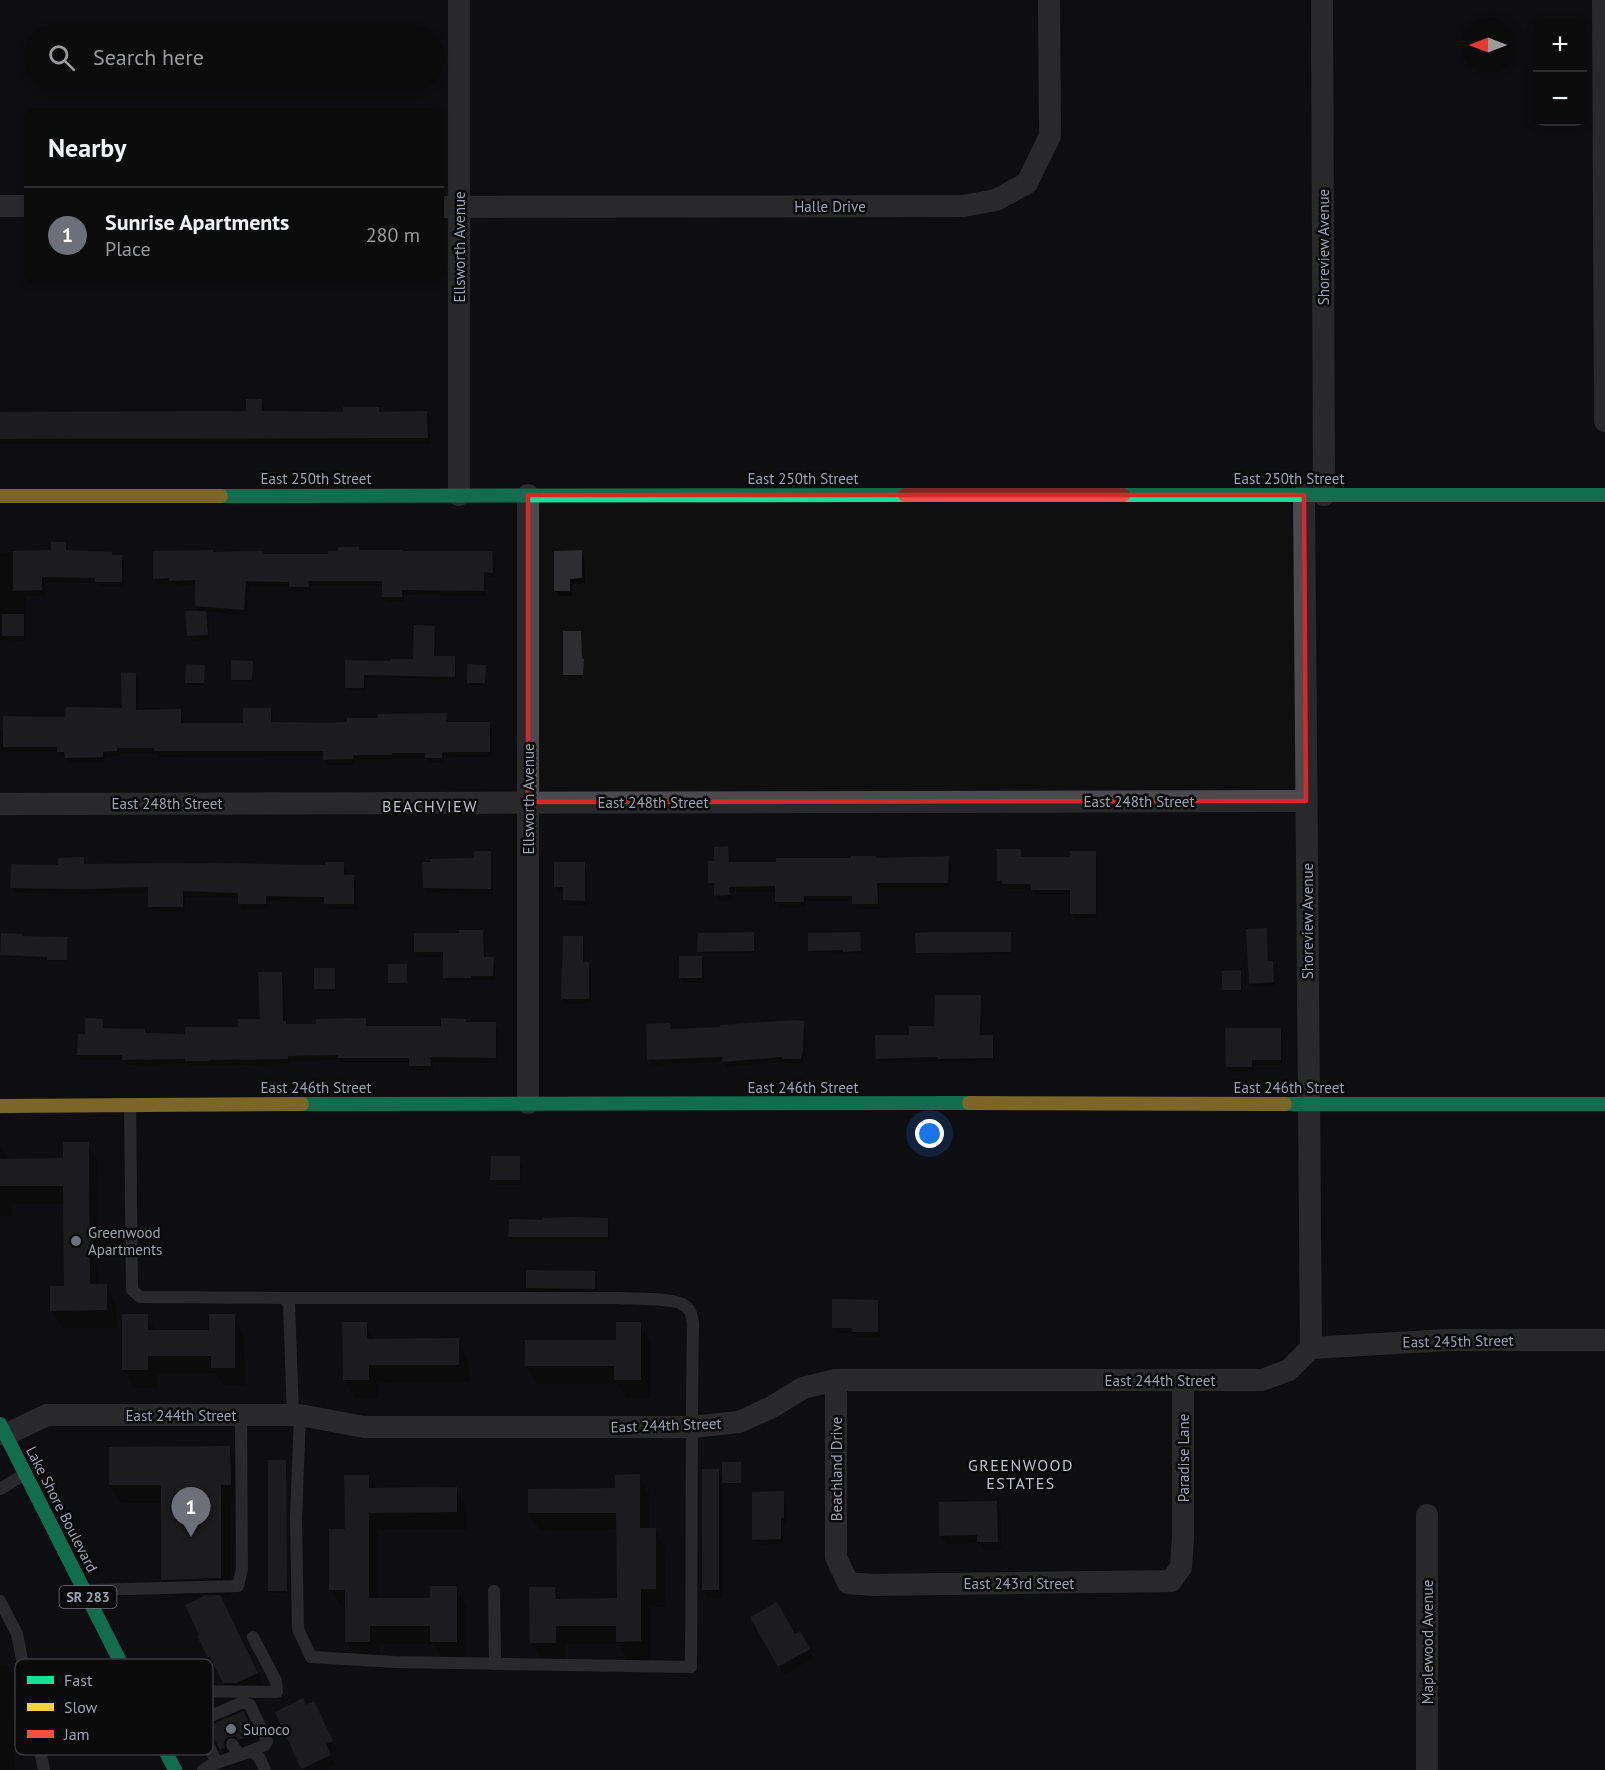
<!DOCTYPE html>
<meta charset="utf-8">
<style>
:root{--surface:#0b0b0c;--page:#141415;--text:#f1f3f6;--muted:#9a9b9d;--line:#2b2b2d;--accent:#6d6f79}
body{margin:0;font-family:"PT Sans",sans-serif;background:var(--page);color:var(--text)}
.controls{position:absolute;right:18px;top:18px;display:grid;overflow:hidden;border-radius:12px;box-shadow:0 3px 9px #0003}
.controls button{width:54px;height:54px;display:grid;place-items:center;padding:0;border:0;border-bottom:2px solid var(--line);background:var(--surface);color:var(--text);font:30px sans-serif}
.compass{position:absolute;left:1461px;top:18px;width:54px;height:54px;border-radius:50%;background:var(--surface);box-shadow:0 3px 9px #0003;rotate:270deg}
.you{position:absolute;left:930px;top:1134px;width:21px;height:21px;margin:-15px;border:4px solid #fff;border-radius:50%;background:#1a73e8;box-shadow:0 0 0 9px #1a73e833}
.badge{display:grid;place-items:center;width:39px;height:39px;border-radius:50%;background:var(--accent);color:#fff;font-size:20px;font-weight:700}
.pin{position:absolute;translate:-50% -50px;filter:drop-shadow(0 2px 3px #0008)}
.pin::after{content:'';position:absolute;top:32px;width:21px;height:18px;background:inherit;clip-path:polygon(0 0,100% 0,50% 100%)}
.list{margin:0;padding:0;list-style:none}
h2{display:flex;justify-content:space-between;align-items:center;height:78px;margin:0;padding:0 24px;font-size:26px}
h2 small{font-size:20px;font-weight:400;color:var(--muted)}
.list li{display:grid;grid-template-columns:39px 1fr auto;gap:18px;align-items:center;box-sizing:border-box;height:96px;padding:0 24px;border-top:2px solid var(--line)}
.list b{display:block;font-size:22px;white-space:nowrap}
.list p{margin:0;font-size:20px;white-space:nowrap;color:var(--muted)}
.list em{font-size:20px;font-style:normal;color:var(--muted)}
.icon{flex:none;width:33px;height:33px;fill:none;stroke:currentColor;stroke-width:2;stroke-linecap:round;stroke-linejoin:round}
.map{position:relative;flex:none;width:1605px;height:1770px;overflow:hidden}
.search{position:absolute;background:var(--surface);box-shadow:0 3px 9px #0003;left:24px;top:24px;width:420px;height:66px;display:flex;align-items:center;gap:15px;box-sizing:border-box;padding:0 21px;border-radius:33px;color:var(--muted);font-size:22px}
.panel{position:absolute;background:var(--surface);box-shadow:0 3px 9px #0003;left:24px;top:108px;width:420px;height:174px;border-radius:12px}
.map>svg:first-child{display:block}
.shadow{fill:#0007}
.building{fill:#2d2d2f}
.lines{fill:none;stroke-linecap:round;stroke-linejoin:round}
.lane{stroke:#4a4a4f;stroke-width:12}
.street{stroke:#4a4a4f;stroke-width:22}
.fast{stroke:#16e098;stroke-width:14}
.slow{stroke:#ffcf43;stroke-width:14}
.jam{stroke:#f24e42;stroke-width:14}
.marked{fill:none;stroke:#d62828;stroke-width:4.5;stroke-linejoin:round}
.poi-dot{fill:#6d6f79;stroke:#0a0a0b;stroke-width:2}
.labels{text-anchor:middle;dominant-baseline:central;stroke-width:5;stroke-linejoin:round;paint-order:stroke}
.shield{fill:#0a0a0b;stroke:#727480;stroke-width:1.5}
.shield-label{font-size:14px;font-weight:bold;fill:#9fa2b2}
.street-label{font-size:15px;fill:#9fa2b2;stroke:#0a0a0b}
.poi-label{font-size:15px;fill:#9fa2b2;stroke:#0a0a0b;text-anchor:start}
.neighbourhood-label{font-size:16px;letter-spacing:1.5px;fill:#c0c1ce;stroke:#0a0a0b}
.key{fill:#0a0a0b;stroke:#37383d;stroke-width:1.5}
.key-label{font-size:16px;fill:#9fa2b2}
</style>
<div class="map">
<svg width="1605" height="1770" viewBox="0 0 1605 1770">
<rect width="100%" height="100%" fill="#0f0f10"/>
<!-- shadow -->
<g class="shadow">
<polygon points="261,401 264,407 264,413 345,413 378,409 381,413 426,412 430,418 431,444 0,444 0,413 247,413"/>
<polygon points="66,543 69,552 111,553 113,557 121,557 124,562 124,587 100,587 97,583 45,582 45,596 26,596 26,641 0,640 0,553 52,551"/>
<polygon points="359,551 491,552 495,558 495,578 486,577 486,596 404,595 404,602 387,602 384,597 384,586 311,586 311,592 294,592 291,587 249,586 247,615 205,612 209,618 210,640 192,641 188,635 200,612 196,606 196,585 158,584 155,578 214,553 262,553 264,556 330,556"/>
<polygon points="581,552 584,557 585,583 572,584 572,596 559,596 556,591"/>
<polygon points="434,627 436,630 436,657 454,658 456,661 456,680 365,678 365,691 348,691 346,688 346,662 392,662 415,661"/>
<polygon points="580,632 582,660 584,662 584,677 566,676 565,674"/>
<polygon points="252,662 253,682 233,681 232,679"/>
<polygon points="204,666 205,669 204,685 188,685 186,682"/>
<polygon points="485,666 486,685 470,685 468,682"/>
<polygon points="135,675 139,680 139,712 180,711 184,716 183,724 244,724 270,709 273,715 273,724 349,723 446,714 449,723 489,723 492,729 492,757 450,757 444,758 444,763 430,763 427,759 394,759 394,760 355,760 355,765 327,765 324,756 158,757 157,754 120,754 120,756 105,757 105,762 69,763 66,757 62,757 59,752 0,752 0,730 123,709"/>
<polygon points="727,848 731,853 731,864 948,857 951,863 950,888 879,888 880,909 857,909 854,901 806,901 806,907 780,908 776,902 777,892 732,892 732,900 719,901 716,895 716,888 713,888 710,883 716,863"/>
<polygon points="1020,851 1024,859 1071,859 1095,852 1098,858 1098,919 1075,920 1072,914 1072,895 1036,895 1032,889 1007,889 1005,886 1002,886 999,880"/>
<polygon points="490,852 493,858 493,894 428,893 424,888"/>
<polygon points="83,859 87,864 326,867 344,864 347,869 347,877 353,877 356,882 357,909 329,909 326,902 268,901 268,909 242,910 239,904 239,898 185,897 185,912 153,912 150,906 150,893 89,894 15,893 12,887 59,867"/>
<polygon points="584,864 587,869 587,906 568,905 564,900 564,892 559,892 556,886"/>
<polygon points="1266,929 1268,933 1269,962 1272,962 1275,966 1275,986 1253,987 1250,983"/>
<polygon points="482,931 485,936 486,959 493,959 496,964 495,980 473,980 473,982 448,982 445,977 444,957 418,957 415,952"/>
<polygon points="753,934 755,953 700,954 699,952"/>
<polygon points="859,934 861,953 811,952 810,950"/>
<polygon points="1010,934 1011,954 919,954 918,952"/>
<polygon points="582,937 585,942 585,964 589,964 591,968 591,1003 565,1004 562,999"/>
<polygon points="22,938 66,938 67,962 50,961 49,959 3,957 2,954"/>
<polygon points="701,958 704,963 704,983 684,983 681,978"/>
<polygon points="406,965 407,984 391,984 390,982"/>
<polygon points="334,969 336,991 317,991 316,989"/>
<polygon points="1240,972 1242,992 1225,992 1224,989"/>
<polygon points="281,973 284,979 287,1026 318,1026 366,1020 369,1028 442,1028 465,1020 467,1023 495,1023 498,1029 498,1063 433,1062 433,1071 413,1071 410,1063 343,1063 341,1060 290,1061 290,1064 190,1066 188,1064 127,1065 124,1060 82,1060 79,1055 86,1035 102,1020 105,1030 144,1030 147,1035 187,1036 240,1028 262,1021"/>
<polygon points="980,996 983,1001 982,1036 992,1036 995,1041 994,1062 942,1063 941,1061 881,1063 878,1059 936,1028"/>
<polygon points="803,1022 806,1028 806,1057 804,1057 804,1064 787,1064 785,1062 727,1067 724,1062 652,1065 649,1059 670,1025 673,1030"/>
<polygon points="1280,1030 1283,1035 1283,1065 1254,1065 1254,1072 1231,1072 1228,1067"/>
<polygon points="88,1144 98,1162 99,1285 106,1285 116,1303 117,1328 62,1328 52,1310 65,1288 65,1204 12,1204 12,1216 0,1216 0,1145 10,1160 65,1160"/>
<polygon points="519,1158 523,1164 522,1185 495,1185 491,1179"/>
<polygon points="608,1220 610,1224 610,1240 511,1240 509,1236"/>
<polygon points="528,1272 594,1272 597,1278 597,1294 531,1294 527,1288"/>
<polygon points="877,1301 880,1307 880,1338 857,1338 854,1333 837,1333 834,1328"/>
<polygon points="147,1316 156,1331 210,1331 234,1316 244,1334 245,1385 223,1386 216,1373 157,1374 157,1388 134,1388 123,1370"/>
<polygon points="366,1324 376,1341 458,1340 468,1358 469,1382 379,1383 379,1398 355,1398 344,1380"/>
<polygon points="640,1324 651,1342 651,1398 626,1398 618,1384 537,1384 526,1366 618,1341"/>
<polygon points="229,1448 240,1466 240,1503 231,1503 231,1596 220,1596 267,1691 247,1701 235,1701 209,1658 199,1637 205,1597 173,1598 162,1579 162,1503 121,1503 110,1485"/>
<polygon points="285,1462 286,1464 287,1593 271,1593 270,1590"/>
<polygon points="740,1464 741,1484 723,1484 723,1598 708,1598 703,1590 718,1470 724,1480"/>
<polygon points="369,1476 376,1489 456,1489 467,1507 467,1530 378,1530 379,1600 431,1600 456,1587 466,1605 467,1660 442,1660 433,1644 380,1644 380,1660 357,1660 346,1641 346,1607 341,1607 331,1589 346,1530"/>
<polygon points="639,1476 649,1494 650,1530 655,1530 665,1548 666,1607 651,1607 651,1659 628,1660 619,1644 565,1644 565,1661 542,1661 531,1643 555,1588 562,1601 618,1600 618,1530 540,1531 529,1513 617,1489"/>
<polygon points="783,1493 787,1498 787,1523 784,1523 784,1544 757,1545 754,1539"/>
<polygon points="996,1502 1001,1511 1002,1550 984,1551 980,1543 946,1544 941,1535"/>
<polygon points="752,1618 795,1636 799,1633 814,1658 784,1675"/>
<polygon points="0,1666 8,1666 13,1675 15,1770 0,1770"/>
<polygon points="306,1707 319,1712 337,1750 330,1753 335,1764 323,1770 304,1770 277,1712"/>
<polygon points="246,1719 256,1739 243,1745 240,1742 231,1742 227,1747 227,1753 224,1755 210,1727"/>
</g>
<!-- building -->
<g class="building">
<polygon points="246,399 262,399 262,411 343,412 343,407 379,407 379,412 427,411 428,438 0,439 0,412 246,411"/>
<polygon points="51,542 66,542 66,550 112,552 112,555 122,555 122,582 95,582 95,578 42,577 42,590 13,591 13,551 51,550"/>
<polygon points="338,547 359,547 359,550 402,550 402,551 492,551 493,573 484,572 484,591 402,590 402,597 382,597 382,581 308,581 309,587 289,587 289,582 246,581 244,610 195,606 195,580 169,581 169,578 153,579 153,551 213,550 213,552 263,551 262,554 328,554 328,551 337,551"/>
<polygon points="582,550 582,578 570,579 570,591 554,591 554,551"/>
<polygon points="185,611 206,611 208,635 187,636"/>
<rect x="2" y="614" width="22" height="22"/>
<polygon points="414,625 435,626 434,656 455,656 455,677 364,675 364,688 345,688 345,660 391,661 391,659 413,659"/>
<polygon points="563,631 581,631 582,658 584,659 583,675 563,675"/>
<polygon points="231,660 253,661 252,680 231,680"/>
<polygon points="186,664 205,665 204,683 185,683"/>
<polygon points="467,664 486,665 485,683 467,683"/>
<polygon points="121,672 136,673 136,710 181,709 181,723 243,723 243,708 271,708 271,722 330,723 347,722 347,718 378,718 378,714 447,713 446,722 490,722 490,752 446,752 442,753 442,758 425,758 425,753 392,753 392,755 353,755 353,759 323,760 323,751 154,751 154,748 117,748 117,751 103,752 103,757 65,758 64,752 57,752 57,747 3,747 3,716 65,717 66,707 122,708"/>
<polygon points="728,846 729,862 776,862 776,858 851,858 851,856 876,856 876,858 949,856 948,883 877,883 878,904 852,904 852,896 804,896 804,902 775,902 775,886 729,887 730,895 714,896 714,883 708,883 708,861 714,861 714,847"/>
<polygon points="997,849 1021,849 1021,857 1070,857 1070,851 1096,851 1096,914 1070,914 1070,890 1031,890 1031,884 1002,884 1002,880 997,881"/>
<polygon points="474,851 491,851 491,889 423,888 422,862 430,862 430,859 474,858"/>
<polygon points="84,857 84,864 217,863 325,865 325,862 344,862 344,875 354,875 354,904 324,904 324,897 266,896 266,904 238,904 238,893 183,891 183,907 148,907 148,887 85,889 10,888 11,864 58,865 58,858"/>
<polygon points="554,862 585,862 585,901 563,900 563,887 554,887"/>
<polygon points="1267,928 1268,961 1273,961 1274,982 1249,984 1246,929"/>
<polygon points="459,930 483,930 484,957 494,957 493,976 471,976 471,978 443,978 443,952 414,952 414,933 459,933"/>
<polygon points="754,932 754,951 697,952 698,933"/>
<polygon points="860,932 861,951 843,952 843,950 808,951 808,933"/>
<polygon points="930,932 1011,932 1011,952 916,953 915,933"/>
<polygon points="1,933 22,934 22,936 67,937 67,960 47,960 47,957 0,955"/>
<polygon points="563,936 583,936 583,962 589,962 589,999 561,999"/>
<rect x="679" y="956" width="23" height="22"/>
<rect x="388" y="964" width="19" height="19"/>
<rect x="314" y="968" width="21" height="21"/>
<polygon points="1241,970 1241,990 1222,990 1222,971"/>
<polygon points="258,972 282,972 283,1021 286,1021 286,1024 316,1024 316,1019 366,1018 366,1026 441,1026 441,1018 466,1019 466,1022 496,1022 496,1058 430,1057 431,1066 409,1066 409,1058 338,1058 338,1055 288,1056 288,1059 209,1060 209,1061 185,1061 185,1059 122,1060 122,1055 77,1055 78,1034 85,1034 85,1018 103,1019 103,1028 145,1029 145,1033 185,1034 185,1027 238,1027 238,1019 260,1019"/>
<polygon points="935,995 981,995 980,1035 993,1035 993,1058 938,1059 938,1057 876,1059 875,1035 909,1035 909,1026 934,1026"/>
<polygon points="795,1020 804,1021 803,1052 802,1052 801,1059 782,1059 782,1057 722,1062 722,1057 647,1060 646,1024 670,1023 671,1029 720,1027 720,1025"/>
<polygon points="1225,1028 1281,1028 1281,1060 1252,1060 1252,1067 1226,1067"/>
<polygon points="63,1142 89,1142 90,1284 107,1284 107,1310 50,1311 50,1286 64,1286 63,1186 0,1186 0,1159 63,1158"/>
<polygon points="491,1156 520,1156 520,1180 490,1180"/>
<polygon points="570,1217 608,1218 608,1237 508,1237 509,1219 543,1220 543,1218"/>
<polygon points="526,1270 595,1271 595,1289 526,1288"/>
<polygon points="832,1299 878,1300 878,1332 852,1332 852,1328 832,1328"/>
<polygon points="122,1314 148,1314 148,1330 209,1330 209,1314 235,1314 235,1368 211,1368 211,1356 148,1356 148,1370 122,1370"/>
<polygon points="342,1322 367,1322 367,1339 459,1338 459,1365 369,1365 369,1380 343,1380"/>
<polygon points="616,1322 641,1322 641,1380 614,1380 614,1366 525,1366 525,1340 616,1340"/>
<polygon points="230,1446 231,1485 221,1485 221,1578 161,1580 161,1485 109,1485 109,1447"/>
<polygon points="268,1460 286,1460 287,1591 268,1591"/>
<rect x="722" y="1462" width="19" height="21"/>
<rect x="702" y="1469" width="17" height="121"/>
<polygon points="640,1474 640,1528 656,1528 656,1589 641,1589 641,1641 616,1642 616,1626 556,1626 556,1643 530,1643 529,1587 555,1587 556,1599 617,1598 616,1513 528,1513 528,1489 615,1488 615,1475"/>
<polygon points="344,1475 369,1475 369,1488 457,1487 457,1512 369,1513 369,1598 430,1598 430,1586 457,1586 457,1642 430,1642 430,1626 370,1626 370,1642 345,1642 345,1590 329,1590 329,1529 345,1529"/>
<polygon points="784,1491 784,1518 781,1518 781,1539 752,1540 752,1492"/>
<polygon points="997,1501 998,1542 977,1542 977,1535 939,1536 939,1502"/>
<polygon points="205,1595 220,1595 258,1673 236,1683 223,1683 210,1657 208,1658 197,1636 199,1635 185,1605"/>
<polygon points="777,1602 795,1634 800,1631 810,1649 778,1667 750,1617"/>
<polygon points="303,1698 306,1705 314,1701 333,1741 326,1744 331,1755 301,1769 275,1712"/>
<polygon points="243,1711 254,1733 239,1740 235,1736 228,1737 224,1741 225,1747 220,1750 208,1726"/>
</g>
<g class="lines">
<!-- lane -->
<g class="lane">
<polyline points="130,1106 132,1290 140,1297 284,1298 289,1304 293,1415"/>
<path d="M284,1298H619C633,1299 672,1298 682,1304C691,1308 692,1316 693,1324C691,1438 692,1553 691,1667L396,1662L311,1657L298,1629L296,1518L300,1415"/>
<polyline points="0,1489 25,1474"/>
<polyline points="89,1590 238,1586 242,1569 241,1415"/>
<polyline points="494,1591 495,1664"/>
<polyline points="0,1601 17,1634 44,1770"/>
<polyline points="139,1691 277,1692 276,1681 253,1637"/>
<polyline points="197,1722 243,1702 250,1705 267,1741 265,1745 251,1751"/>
<polyline points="158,1731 192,1713 217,1763"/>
<polyline points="232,1744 239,1755"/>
<polyline points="203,1770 211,1765 251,1751 259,1757 265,1770"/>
</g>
<!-- street -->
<g class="street">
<polyline points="459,0 459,495"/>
<polyline points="1322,0 1324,495"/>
<polyline points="1603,0 1605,421"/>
<polyline points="0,206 28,206"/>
<polyline points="440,207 963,206 996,200 1027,183 1050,136 1049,0"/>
<polyline points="528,495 528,1103"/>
<polyline points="1304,495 1311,1348"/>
<polyline points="0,804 1306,801"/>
<polyline points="1311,1348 1448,1340 1605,1340"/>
<polyline points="836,1380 836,1557 848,1583 873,1585 1171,1581 1181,1567 1183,1537 1183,1380"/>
<polyline points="5,1435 47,1415 300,1415 364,1427 691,1427 739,1422 772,1407 803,1388 836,1380 1262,1380 1289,1370 1311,1348"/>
<polyline points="1427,1515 1427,1770"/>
</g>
<!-- fast -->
<g class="fast">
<polyline points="1123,495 1605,495"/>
<polyline points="221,496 905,495"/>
<polyline points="302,1104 969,1103"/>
<polyline points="1285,1104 1605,1104"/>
<polyline points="0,1424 175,1770"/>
</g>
<!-- slow -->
<g class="slow">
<polyline points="0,496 221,496"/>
<polyline points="969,1103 1285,1104"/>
<polyline points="0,1106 302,1104"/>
</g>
<!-- jam -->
<polyline class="jam" points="905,495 1123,495"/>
</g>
<!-- marked area -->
<path d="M0 0H1605V1770H0ZM528,495H1304L1306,801L528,802Z" fill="#0f0f10" fill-opacity=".55" fill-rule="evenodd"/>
<path class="marked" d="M528,495H1304L1306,801L528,802Z"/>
<!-- markers -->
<g class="poi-dot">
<circle cx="76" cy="1241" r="6"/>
<circle cx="231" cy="1729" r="6"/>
</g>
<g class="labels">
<!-- shield labels -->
<rect class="shield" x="59.5" y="1586" width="57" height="22" rx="4.5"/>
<g class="shield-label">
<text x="88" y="1597">SR 283</text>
</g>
<!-- street labels -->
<g class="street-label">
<text x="830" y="206">Halle Drive</text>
<text transform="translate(459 247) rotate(-90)">Ellsworth Avenue</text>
<text transform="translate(1323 247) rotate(-90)">Shoreview Avenue</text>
<text x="316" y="478">East 250th Street</text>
<text x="803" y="478">East 250th Street</text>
<text x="1289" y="478">East 250th Street</text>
<text transform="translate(528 799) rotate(-90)">Ellsworth Avenue</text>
<text x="1139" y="801">East 248th Street</text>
<text x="653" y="802">East 248th Street</text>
<text x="167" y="803">East 248th Street</text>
<text transform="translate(1307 921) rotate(-90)">Shoreview Avenue</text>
<text x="316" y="1087">East 246th Street</text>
<text x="803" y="1087">East 246th Street</text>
<text x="1289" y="1087">East 246th Street</text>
<text transform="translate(1458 1341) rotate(-1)">East 245th Street</text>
<text x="1160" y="1380">East 244th Street</text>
<text x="181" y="1415">East 244th Street</text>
<text transform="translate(666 1425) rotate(-2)">East 244th Street</text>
<text transform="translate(1183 1458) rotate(-90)">Paradise Lane</text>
<text transform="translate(836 1469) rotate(-90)">Beachland Drive</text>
<text transform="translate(62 1509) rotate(63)">Lake Shore Boulevard</text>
<text x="1019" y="1583">East 243rd Street</text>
<text transform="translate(1427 1642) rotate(-90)">Maplewood Avenue</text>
</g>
<!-- poi labels -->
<g class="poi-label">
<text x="88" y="1232">Greenwood<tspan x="88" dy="17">Apartments</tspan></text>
<text x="243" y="1729">Sunoco</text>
</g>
<!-- neighbourhood labels -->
<g class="neighbourhood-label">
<text x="430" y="806">BEACHVIEW</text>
<text x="1021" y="1465">GREENWOOD<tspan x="1021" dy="18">ESTATES</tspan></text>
</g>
</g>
<!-- legend -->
<rect x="15" y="1659" width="198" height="96" rx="9" class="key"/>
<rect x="27" y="1676" width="27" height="8" fill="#16e098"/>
<rect x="27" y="1703" width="27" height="8" fill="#ffcf43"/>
<rect x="27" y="1730" width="27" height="8" fill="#f24e42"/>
<g class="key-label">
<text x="64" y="1686">Fast</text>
<text x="64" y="1713">Slow</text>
<text x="64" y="1740">Jam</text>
</g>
</svg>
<div class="controls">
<button>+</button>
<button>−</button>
</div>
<svg class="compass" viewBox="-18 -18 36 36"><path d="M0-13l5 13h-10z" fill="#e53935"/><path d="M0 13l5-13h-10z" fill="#9a9b9d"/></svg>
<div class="you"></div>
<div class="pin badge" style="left:191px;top:1537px">1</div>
<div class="search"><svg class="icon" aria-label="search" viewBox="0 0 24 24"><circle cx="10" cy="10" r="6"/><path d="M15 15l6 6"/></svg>Search here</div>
<section class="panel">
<h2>Nearby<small></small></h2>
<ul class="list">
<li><span class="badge">1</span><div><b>Sunrise Apartments</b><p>Place</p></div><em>280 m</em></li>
</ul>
</section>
</div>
